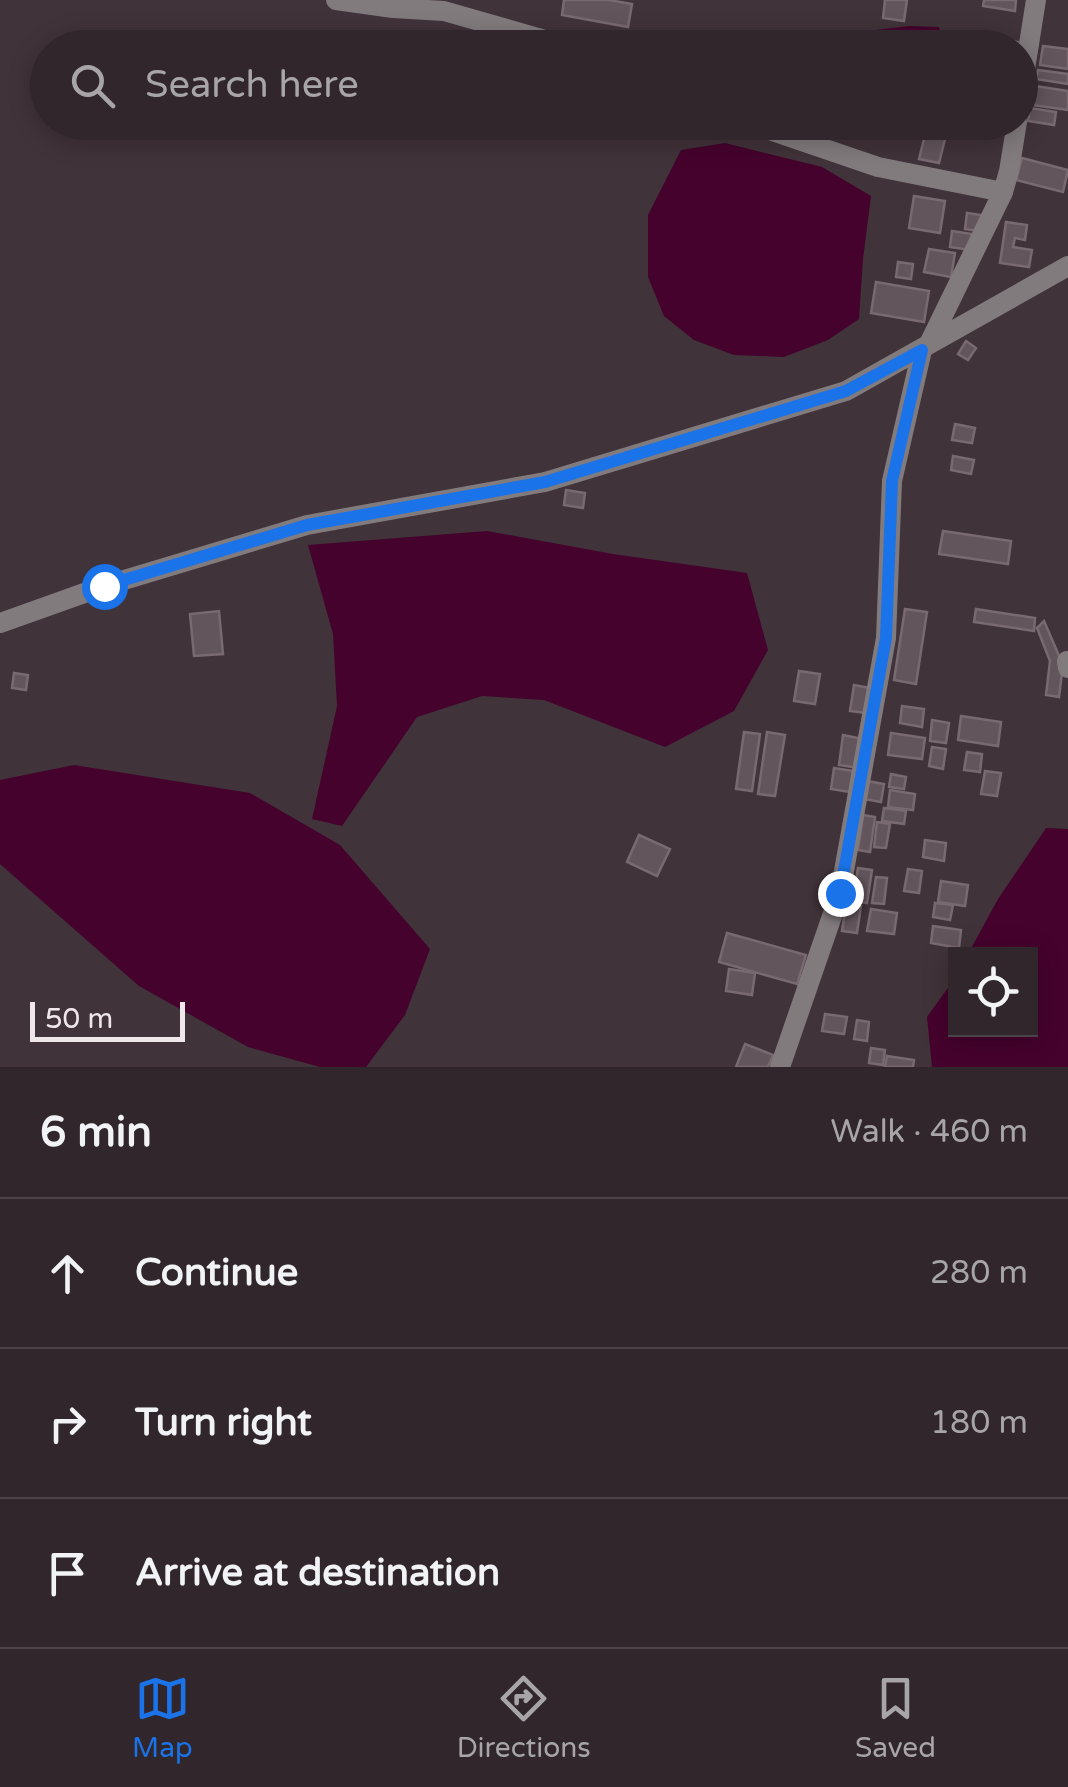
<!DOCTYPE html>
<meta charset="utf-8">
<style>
:root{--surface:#30262b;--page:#3c3237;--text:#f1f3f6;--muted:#a8a5a9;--line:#4b4347;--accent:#1a73e8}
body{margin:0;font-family:"Varela Round",sans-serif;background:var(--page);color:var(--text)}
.controls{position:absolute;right:30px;bottom:30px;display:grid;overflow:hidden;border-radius:0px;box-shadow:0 5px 25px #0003}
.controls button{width:90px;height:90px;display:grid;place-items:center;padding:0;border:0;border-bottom:2px solid var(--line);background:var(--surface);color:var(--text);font:50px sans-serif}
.scale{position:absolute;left:30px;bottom:25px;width:155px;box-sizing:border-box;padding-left:10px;border:5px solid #f0e7eb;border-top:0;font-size:28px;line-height:35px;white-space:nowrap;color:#f0e7eb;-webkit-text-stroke:8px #403339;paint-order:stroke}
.stop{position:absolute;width:30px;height:30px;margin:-22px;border:8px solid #1a73e8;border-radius:50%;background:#fff}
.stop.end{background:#1a73e8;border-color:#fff;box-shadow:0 2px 10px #0008}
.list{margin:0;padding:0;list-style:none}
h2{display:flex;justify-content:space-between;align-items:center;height:130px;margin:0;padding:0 40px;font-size:42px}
h2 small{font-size:32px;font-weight:400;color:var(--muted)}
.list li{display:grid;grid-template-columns:65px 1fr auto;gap:30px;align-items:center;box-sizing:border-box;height:150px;padding:0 40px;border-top:2px solid var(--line)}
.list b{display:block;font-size:38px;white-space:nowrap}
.list em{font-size:32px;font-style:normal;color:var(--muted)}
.icon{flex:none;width:55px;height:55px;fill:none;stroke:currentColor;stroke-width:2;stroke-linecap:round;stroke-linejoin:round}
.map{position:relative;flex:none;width:1068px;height:1067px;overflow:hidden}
.search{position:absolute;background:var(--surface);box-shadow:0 5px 25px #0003;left:30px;right:30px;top:30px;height:110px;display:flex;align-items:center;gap:25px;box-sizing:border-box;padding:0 35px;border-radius:55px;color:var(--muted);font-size:38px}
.sheet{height:580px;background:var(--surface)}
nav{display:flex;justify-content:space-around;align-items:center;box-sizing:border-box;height:140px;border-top:2px solid var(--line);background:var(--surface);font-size:28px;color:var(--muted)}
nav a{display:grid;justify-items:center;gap:5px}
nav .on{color:var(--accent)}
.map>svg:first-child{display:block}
.water{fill:#45022d}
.building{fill:#62555b;stroke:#786a70;stroke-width:2.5}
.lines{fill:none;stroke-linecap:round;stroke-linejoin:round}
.minor{stroke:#827b7e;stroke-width:20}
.route{stroke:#1a73e8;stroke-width:12}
</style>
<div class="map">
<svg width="1068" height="1067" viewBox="0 0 1068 1067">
<rect width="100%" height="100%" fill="#403339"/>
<!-- water -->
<g class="water">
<polygon points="909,26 939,27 944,47 824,48 816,43 859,32"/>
<polygon points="725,143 822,167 871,196 863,259 859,319 828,340 784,357 734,355 694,340 664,316 648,277 648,215 681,150"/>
<polygon points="487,531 613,554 747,573 768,650 734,711 665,747 544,700 482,696 417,717 342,826 312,819 337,706 333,634 308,545"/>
<polygon points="74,765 250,793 340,845 430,949 405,1015 366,1067 320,1067 248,1047 139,986 0,864 0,780"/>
<polygon points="1046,828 1068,829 1068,1067 932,1067 927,1017 955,978 956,1030 1030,1030 1030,954 968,954 998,899"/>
</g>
<!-- building -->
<g class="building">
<polygon points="564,0 609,0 632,4 628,27 562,15"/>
<polygon points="885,0 907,0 904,21 883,18"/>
<polygon points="984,0 1016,0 1015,11 983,6"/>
<polygon points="987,37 1018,42 1018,48 986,48"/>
<polygon points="1043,46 1068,49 1068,69 1040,65"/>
<polygon points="1038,70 1068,74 1068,84 1036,79"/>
<polygon points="1035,86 1068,91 1068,110 1032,105"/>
<polygon points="1030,108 1056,112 1054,125 1028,121"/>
<polygon points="925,135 945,139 939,163 919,159"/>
<polygon points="1022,158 1068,170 1063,192 1016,180"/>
<polygon points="914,196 945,201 940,233 909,228"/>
<polygon points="967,213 981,215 978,231 965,229"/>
<polygon points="1006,222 1027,225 1025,240 1015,238 1013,247 1032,250 1029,267 1000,263"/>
<polygon points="952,231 972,234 970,250 950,247"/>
<polygon points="929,249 955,253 951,277 924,272"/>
<polygon points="898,262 913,264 911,279 896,277"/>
<polygon points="876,282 929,291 924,322 871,313"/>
<polygon points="966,341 976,348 968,360 958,354"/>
<polygon points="955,424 975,428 972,443 952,440"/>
<polygon points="953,456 974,460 971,474 951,470"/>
<polygon points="566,490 585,493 583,508 564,505"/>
<polygon points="943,531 1011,541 1008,564 939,554"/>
<polygon points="905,609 927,612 916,684 894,680"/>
<polygon points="976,609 1035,618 1034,631 974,622"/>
<polygon points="219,611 223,654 194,656 190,614"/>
<polygon points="1044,621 1063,665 1059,697 1046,695 1050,661 1037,628"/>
<polygon points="799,671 820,674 815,704 794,701"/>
<polygon points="14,673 28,675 26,690 12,688"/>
<polygon points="854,685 870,688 866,713 850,711"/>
<polygon points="902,706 924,709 922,727 900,723"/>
<polygon points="961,716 1001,722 998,746 958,740"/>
<polygon points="932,720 949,723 946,743 930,741"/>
<polygon points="744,732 760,734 752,791 736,789"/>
<polygon points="767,732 785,735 775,796 758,794"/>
<polygon points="891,733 925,738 922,759 888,755"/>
<polygon points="843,735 863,739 859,768 839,765"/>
<polygon points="932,747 946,749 943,769 929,766"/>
<polygon points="967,752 982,754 980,772 964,770"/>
<polygon points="834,768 853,771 850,792 831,789"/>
<polygon points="985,771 1001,773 997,796 981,794"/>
<polygon points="891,774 906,777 904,789 889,787"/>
<polygon points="862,780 884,784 881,802 859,798"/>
<polygon points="890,790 915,794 913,810 888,807"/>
<polygon points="884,808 906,811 904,824 882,821"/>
<polygon points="863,815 875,817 870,852 858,850"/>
<polygon points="877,822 890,824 886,848 874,847"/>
<polygon points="639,835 670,849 657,876 627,862"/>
<polygon points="925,840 946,843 944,861 923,857"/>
<polygon points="858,868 872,870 867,903 853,901"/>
<polygon points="908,869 922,871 919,893 904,891"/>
<polygon points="876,877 887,878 884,904 872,903"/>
<polygon points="941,881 968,885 965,906 938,902"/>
<polygon points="935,903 953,905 950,920 933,917"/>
<polygon points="846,904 861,906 857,933 842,931"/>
<polygon points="871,909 897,913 894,934 867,931"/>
<polygon points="933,926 961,930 959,948 931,943"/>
<polygon points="727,933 806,955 797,984 719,962"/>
<polygon points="729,969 755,973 752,995 726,991"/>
<polygon points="825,1014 847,1017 844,1034 822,1031"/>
<polygon points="857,1020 869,1022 867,1041 854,1039"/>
<polygon points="745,1044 773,1055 768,1067 736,1067"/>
<polygon points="871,1048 885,1050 883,1065 869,1063"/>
<polygon points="887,1056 914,1060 913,1067 885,1067"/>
</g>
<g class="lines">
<!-- minor -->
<g class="minor">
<polyline points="336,0 393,8 444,11 573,48"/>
<polyline points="1020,101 1036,0"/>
<polyline points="746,122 878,167 1003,192"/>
<polyline points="930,342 1003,192 1009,171 1017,122"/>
<polyline points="0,623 104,586 307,525 545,482 846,391 1068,266"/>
<polyline points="1067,661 1068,668"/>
<polyline points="780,1067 840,893 886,638 892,481 922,350"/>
</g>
</g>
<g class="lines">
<!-- route -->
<polyline class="route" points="104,586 307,525 545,482 846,391 922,350 892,481 886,638 840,893"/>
</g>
</svg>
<div class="controls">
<button><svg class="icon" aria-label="locate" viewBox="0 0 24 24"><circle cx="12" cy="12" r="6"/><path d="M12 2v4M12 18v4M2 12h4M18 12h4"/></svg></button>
</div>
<div class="scale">50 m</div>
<div class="stop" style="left:104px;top:586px"></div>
<div class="stop end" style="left:840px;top:893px"></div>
<div class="search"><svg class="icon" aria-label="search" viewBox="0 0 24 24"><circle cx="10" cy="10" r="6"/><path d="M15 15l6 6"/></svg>Search here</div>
</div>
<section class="sheet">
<h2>6 min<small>Walk · 460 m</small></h2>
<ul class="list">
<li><svg class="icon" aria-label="ahead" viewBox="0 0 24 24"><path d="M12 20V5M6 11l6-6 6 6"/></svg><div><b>Continue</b></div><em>280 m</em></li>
<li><svg class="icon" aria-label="right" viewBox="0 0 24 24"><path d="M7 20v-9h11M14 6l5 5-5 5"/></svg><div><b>Turn right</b></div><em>180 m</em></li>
<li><svg class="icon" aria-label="arrive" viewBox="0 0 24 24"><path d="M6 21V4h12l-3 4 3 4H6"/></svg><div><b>Arrive at destination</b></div></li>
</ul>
</section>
<nav>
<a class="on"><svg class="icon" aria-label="map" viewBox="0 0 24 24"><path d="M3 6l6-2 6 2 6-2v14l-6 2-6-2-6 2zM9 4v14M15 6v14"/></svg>Map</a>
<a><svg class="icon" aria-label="directions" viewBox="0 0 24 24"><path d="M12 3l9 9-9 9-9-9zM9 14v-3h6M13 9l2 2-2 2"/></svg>Directions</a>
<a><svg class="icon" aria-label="saved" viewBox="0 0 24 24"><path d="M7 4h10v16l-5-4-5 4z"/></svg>Saved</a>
</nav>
